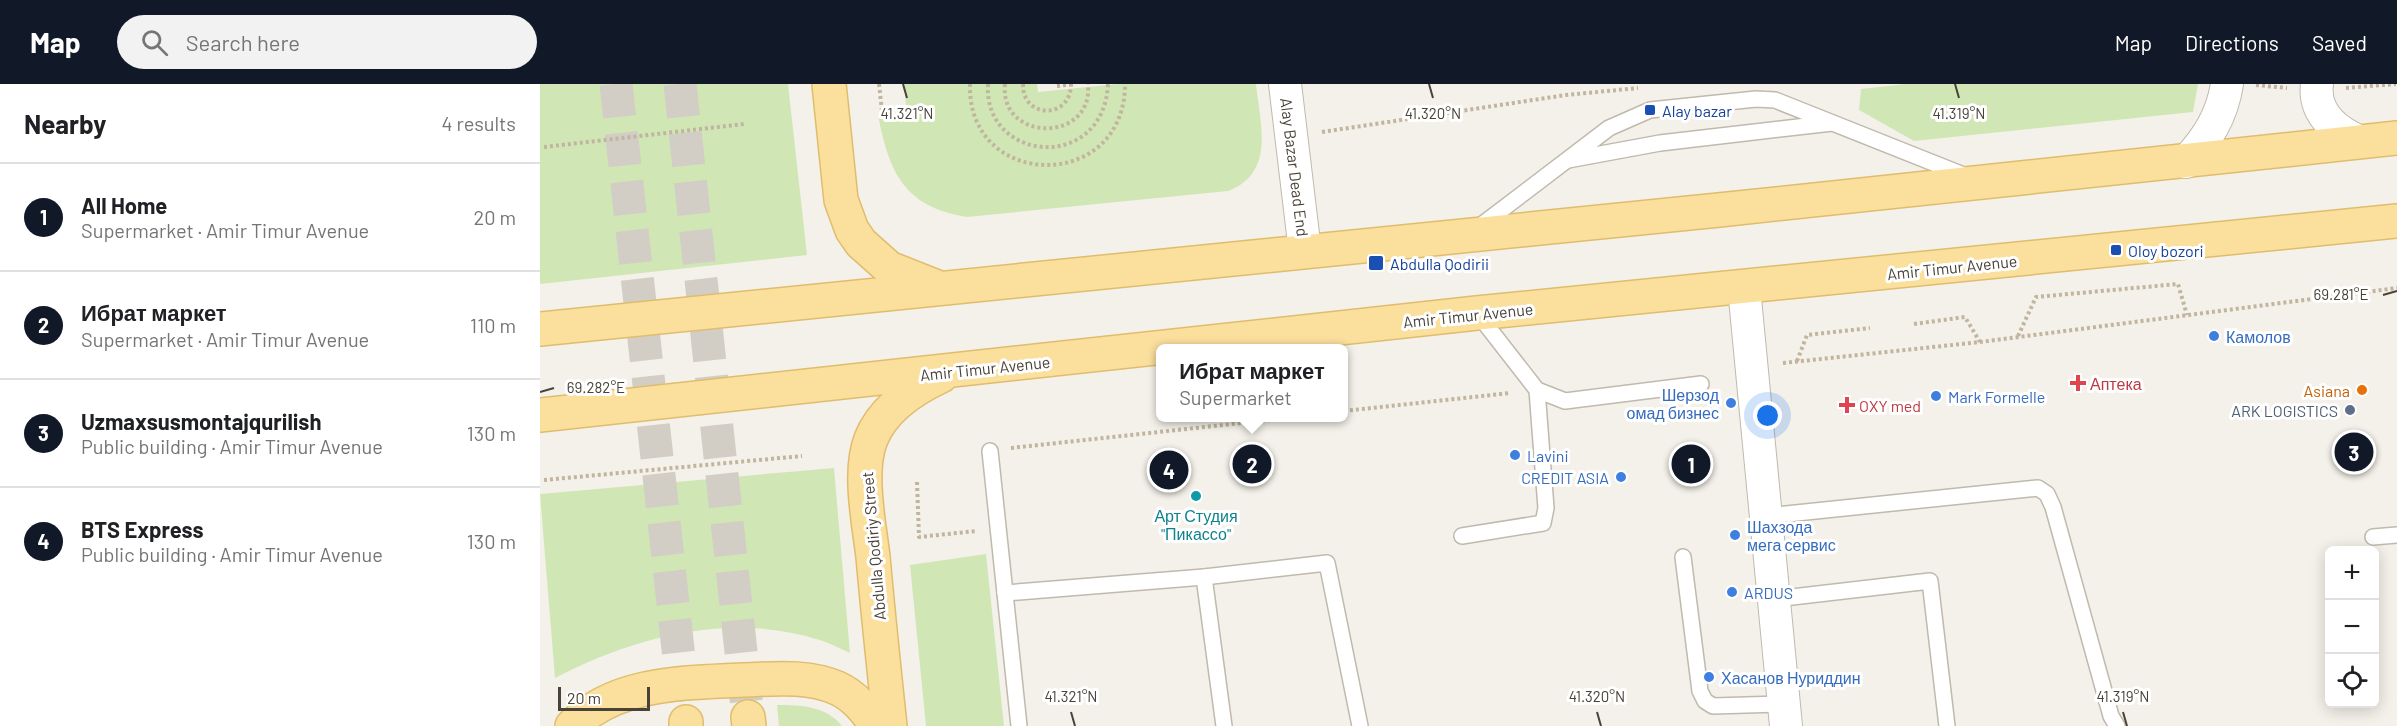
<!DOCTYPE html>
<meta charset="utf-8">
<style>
:root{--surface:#fff;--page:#f2f2f2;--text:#202124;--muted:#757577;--line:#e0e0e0;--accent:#111827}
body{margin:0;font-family:Barlow,sans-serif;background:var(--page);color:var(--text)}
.controls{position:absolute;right:18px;bottom:18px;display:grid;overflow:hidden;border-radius:9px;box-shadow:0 3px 15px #0003}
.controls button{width:54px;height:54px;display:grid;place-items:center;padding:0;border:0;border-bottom:2px solid var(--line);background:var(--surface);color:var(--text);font:30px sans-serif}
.scale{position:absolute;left:18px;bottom:15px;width:92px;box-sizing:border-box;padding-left:6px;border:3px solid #484238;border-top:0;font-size:16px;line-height:21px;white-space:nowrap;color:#484238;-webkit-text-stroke:4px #fff;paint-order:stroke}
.you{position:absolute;left:1228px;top:332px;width:21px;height:21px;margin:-15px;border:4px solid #fff;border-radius:50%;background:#1a73e8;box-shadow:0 0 0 9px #1a73e833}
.badge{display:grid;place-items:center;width:39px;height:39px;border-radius:50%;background:var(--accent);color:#fff;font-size:20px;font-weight:700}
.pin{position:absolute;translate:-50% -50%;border:3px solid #fff;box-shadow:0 2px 6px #0006}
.popup{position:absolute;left:616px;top:260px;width:192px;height:78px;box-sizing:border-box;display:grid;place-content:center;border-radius:9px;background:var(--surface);filter:drop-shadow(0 2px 4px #0005);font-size:20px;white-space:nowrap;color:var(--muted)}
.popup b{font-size:22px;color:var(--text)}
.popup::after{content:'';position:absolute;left:50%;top:100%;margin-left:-12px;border:12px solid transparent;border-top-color:var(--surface)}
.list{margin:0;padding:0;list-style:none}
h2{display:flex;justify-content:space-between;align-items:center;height:78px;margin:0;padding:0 24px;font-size:26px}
h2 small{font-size:20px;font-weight:400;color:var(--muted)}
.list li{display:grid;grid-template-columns:39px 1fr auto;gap:18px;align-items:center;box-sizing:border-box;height:108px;padding:0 24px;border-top:2px solid var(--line)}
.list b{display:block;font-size:22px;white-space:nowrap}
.list p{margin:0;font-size:20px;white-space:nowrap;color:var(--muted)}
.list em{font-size:20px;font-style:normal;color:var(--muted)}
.icon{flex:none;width:33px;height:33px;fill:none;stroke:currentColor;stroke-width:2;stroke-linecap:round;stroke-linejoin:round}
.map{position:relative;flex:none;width:1857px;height:642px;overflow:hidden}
header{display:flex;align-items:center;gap:36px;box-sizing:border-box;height:84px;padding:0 30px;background:var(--accent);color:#fff}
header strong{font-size:28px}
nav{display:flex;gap:33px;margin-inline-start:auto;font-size:21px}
.search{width:420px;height:54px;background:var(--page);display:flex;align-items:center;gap:15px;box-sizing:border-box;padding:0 21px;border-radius:33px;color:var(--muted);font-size:22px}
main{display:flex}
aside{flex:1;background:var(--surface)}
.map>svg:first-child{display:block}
.green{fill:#d0e7b5}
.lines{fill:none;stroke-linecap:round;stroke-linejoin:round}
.primary-tunnel{stroke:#d2cec6;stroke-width:33;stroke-dasharray:33 16;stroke-linecap:butt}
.service-casing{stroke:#c0b9ad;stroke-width:18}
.minor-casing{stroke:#c0b9ad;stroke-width:34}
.primary-casing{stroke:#dfbd6d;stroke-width:36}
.path{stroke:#c1b59f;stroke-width:4;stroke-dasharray:3 3;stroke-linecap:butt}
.service{stroke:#fff;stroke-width:15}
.minor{stroke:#fff;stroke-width:32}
.primary{stroke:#fadf9d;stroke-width:33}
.ticks{fill:none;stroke:#484238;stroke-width:2}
.transit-dot{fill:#1a4fb4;stroke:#fff;stroke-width:2}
.shop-dot{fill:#3f7fe0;stroke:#fff;stroke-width:2}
.health-dot{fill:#e0444e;stroke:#fff;stroke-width:2}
.food-dot{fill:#e8710a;stroke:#fff;stroke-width:2}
.service-dot{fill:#5c6f8a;stroke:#fff;stroke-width:2}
.culture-dot{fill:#0f9aa8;stroke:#fff;stroke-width:2}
.labels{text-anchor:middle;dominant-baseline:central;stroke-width:6;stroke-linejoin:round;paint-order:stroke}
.transit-label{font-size:16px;fill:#164399;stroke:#fff;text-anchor:start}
.street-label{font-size:16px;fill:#484238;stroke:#fff}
.shop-label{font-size:16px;fill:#366cbe;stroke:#fff;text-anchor:start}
.health-label{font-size:16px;fill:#be3a42;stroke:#fff;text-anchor:start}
.food-label{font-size:16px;fill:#c56008;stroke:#fff;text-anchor:end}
.service-label{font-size:16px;fill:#4e5e75;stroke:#fff;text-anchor:end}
.culture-label{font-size:16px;fill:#0d838f;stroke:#fff}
.ticks-label{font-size:15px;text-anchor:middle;fill:#484238;stroke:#fff;stroke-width:6;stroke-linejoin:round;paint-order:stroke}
</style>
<header>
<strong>Map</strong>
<div class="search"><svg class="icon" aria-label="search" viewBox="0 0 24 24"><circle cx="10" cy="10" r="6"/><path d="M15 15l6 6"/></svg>Search here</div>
<nav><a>Map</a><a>Directions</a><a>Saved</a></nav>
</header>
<main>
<aside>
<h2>Nearby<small>4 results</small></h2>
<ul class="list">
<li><span class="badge">1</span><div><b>All Home</b><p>Supermarket · Amir Timur Avenue</p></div><em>20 m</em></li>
<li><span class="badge">2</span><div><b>Ибрат маркет</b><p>Supermarket · Amir Timur Avenue</p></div><em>110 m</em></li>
<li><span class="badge">3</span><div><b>Uzmaxsusmontajqurilish</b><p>Public building · Amir Timur Avenue</p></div><em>130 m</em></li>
<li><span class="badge">4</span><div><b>BTS Express</b><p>Public building · Amir Timur Avenue</p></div><em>130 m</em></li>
</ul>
</aside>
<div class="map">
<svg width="1857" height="642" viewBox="0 0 1857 642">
<rect width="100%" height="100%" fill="#f4f1ea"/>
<!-- green -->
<g class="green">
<polygon points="0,0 248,0 267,171 0,200"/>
<path d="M364,0H497L498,8L577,0H716C720,39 736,89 688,107L427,133C364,123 349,88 338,31L367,32Z"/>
<polygon points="1366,0 1658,0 1653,28 1374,57 1319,26 1321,5"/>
<path d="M294,384L310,569C299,564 288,558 276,555C188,528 94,553 15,594L0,410Z"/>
<polygon points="446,470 464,642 386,642 370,481"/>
<path d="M237,621C261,621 286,622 302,642H239Z"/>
</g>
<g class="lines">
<!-- primary-tunnel -->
<g class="primary-tunnel">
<polyline points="76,0 146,638"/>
<polyline points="140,0 208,633"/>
</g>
<!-- service casing -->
<g class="service-casing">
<g id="service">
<polyline points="1028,76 1120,59 1292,39"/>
<polyline points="939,143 1069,44 1110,26 1216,15 1235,16 1426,92"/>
<polyline points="997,306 1025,317 1161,300"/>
<polyline points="450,367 479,642"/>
<polyline points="1227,432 1498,404 1507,410 1513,423 1571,632 1577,642"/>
<polyline points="922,452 1003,439 1006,424 997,306 937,229"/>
<polyline points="1833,453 1857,451"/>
<polyline points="1143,473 1160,607 1165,617 1173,622 1242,620"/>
<polyline points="664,493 684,642"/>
<polyline points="465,509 664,493 787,479 820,642"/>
<polyline points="1235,515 1390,497 1407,642"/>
</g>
</g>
<!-- minor casing -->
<g class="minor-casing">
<g id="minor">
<polyline points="745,0 765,167"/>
<path d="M1777,0C1773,30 1797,48 1821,58"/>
<path d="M1646,78C1668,54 1682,32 1687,0"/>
<polyline points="1204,204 1246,642"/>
</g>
</g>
<!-- primary casing -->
<g class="primary-casing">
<g id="primary">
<polyline points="289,0 301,116 312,146 321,159 349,184 397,203"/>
<polyline points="0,245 1179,126 1857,54"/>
<polyline points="0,331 937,229 1857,137"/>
<polyline points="208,633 209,642"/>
<polyline points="146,638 146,642"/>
<path d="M32,642C77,598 143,599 202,596C233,595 267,591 297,604C315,612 326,627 337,642"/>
<path d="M350,642C344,586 338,529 333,473C329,439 318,387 331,355C343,325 373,305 401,292"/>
</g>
</g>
<!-- path -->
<g class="path">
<polyline points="339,0 342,27"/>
<path d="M430,0C427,107 585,109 585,0"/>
<path d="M448,0C443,79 564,89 568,0"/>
<path d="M465,0C459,59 554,59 548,0"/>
<path d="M483,0C482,35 531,36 531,0"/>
<polyline points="1716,1 1747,4"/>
<polyline points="517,2 535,0"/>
<polyline points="1806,4 1856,0"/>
<polyline points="782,48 1026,11 1098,4"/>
<polyline points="4,63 204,40"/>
<polyline points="1374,240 1425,233 1440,258"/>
<polyline points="1478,252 1496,213 1638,200 1647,231"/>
<polyline points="1257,277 1267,251 1330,244"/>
<polyline points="1243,279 1440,258 1857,204"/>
<polyline points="804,327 970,309"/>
<polyline points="471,364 748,334"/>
<polyline points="4,396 262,372"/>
<polyline points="377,398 379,453 436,447"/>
</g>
<!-- service -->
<use href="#service" class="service"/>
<!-- minor -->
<use href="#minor" class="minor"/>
<!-- primary -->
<use href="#primary" class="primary"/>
</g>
<!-- ticks -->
<path class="ticks" d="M363,0L367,14M889,0L893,14M1415,0L1419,14M1843,211L1857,207M0,308L14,304M531,628L535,642M1057,628L1061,642M1583,628L1587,642"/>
<!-- markers -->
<g class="transit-dot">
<rect x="1104" y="20" width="12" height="12" rx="3"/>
<rect x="1570" y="160" width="12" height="12" rx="3"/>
<rect x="828" y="171" width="16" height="16" rx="3"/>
</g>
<g class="shop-dot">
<circle cx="1674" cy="252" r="6"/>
<circle cx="1396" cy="312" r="6"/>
<circle cx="1191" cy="319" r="6"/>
<circle cx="975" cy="371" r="6"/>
<circle cx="1081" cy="393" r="6"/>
<circle cx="1195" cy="451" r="6"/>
<circle cx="1192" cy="508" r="6"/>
<circle cx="1169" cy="593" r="6"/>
</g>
<g class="health-dot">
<path d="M1535 290h6v6h6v6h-6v6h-6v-6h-6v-6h6z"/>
<path d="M1304 312h6v6h6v6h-6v6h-6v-6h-6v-6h6z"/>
</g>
<circle class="food-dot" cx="1822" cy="306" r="6"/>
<circle class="service-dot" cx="1810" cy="326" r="6"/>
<circle class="culture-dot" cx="656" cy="412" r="6"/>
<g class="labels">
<!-- transit labels -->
<g class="transit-label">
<text x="1122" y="26">Alay bazar</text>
<text x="1588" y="166">Oloy bozori</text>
<text x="850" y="179">Abdulla Qodirii</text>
</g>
<!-- street labels -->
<g class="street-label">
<text transform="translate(755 83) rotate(83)">Alay Bazar Dead End</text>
<text transform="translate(1412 183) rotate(-6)">Amir Timur Avenue</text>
<text transform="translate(928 231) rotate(-6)">Amir Timur Avenue</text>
<text transform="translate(445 284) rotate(-6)">Amir Timur Avenue</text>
<text transform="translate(333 462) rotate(-95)">Abdulla Qodiriy Street</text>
</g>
<!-- shop labels -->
<g class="shop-label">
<text x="1686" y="252">Камолов</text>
<text x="1179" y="310" text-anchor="end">Шерзод<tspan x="1179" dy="18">омад бизнес</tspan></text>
<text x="1408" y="312">Mark Formelle</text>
<text x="987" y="371">Lavini</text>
<text x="1069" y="393" text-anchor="end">CREDIT ASIA</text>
<text x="1207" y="442">Шахзода<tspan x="1207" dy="18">мега сервис</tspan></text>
<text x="1204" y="508">ARDUS</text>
<text x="1181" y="593">Хасанов Нуриддин</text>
</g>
<!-- health labels -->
<g class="health-label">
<text x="1550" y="299">Аптека</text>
<text x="1319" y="321">OXY med</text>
</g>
<!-- food labels -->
<g class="food-label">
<text x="1810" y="306">Asiana</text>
</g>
<!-- service labels -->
<g class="service-label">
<text x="1798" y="326">ARK LOGISTICS</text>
</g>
<!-- culture labels -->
<g class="culture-label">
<text x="656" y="431">Арт Студия<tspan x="656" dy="18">"Пикассо"</tspan></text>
</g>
</g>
<g class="ticks-label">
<text x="367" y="35">41.321°N</text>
<text x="893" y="35">41.320°N</text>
<text x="1419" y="35">41.319°N</text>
<text x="1801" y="216">69.281°E</text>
<text x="56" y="309">69.282°E</text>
<text x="531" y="618">41.321°N</text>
<text x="1057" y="618">41.320°N</text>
<text x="1583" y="618">41.319°N</text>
</g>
</svg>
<div class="controls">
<button>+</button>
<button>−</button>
<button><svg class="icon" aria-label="locate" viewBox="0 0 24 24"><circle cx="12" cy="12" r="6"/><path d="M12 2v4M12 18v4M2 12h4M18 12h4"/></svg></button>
</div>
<div class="scale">20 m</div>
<div class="you"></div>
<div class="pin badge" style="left:1151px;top:380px">1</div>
<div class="pin badge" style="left:712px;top:380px">2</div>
<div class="popup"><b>Ибрат маркет</b>Supermarket</div>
<div class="pin badge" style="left:1814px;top:368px">3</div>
<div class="pin badge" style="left:629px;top:386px">4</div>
</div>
</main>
